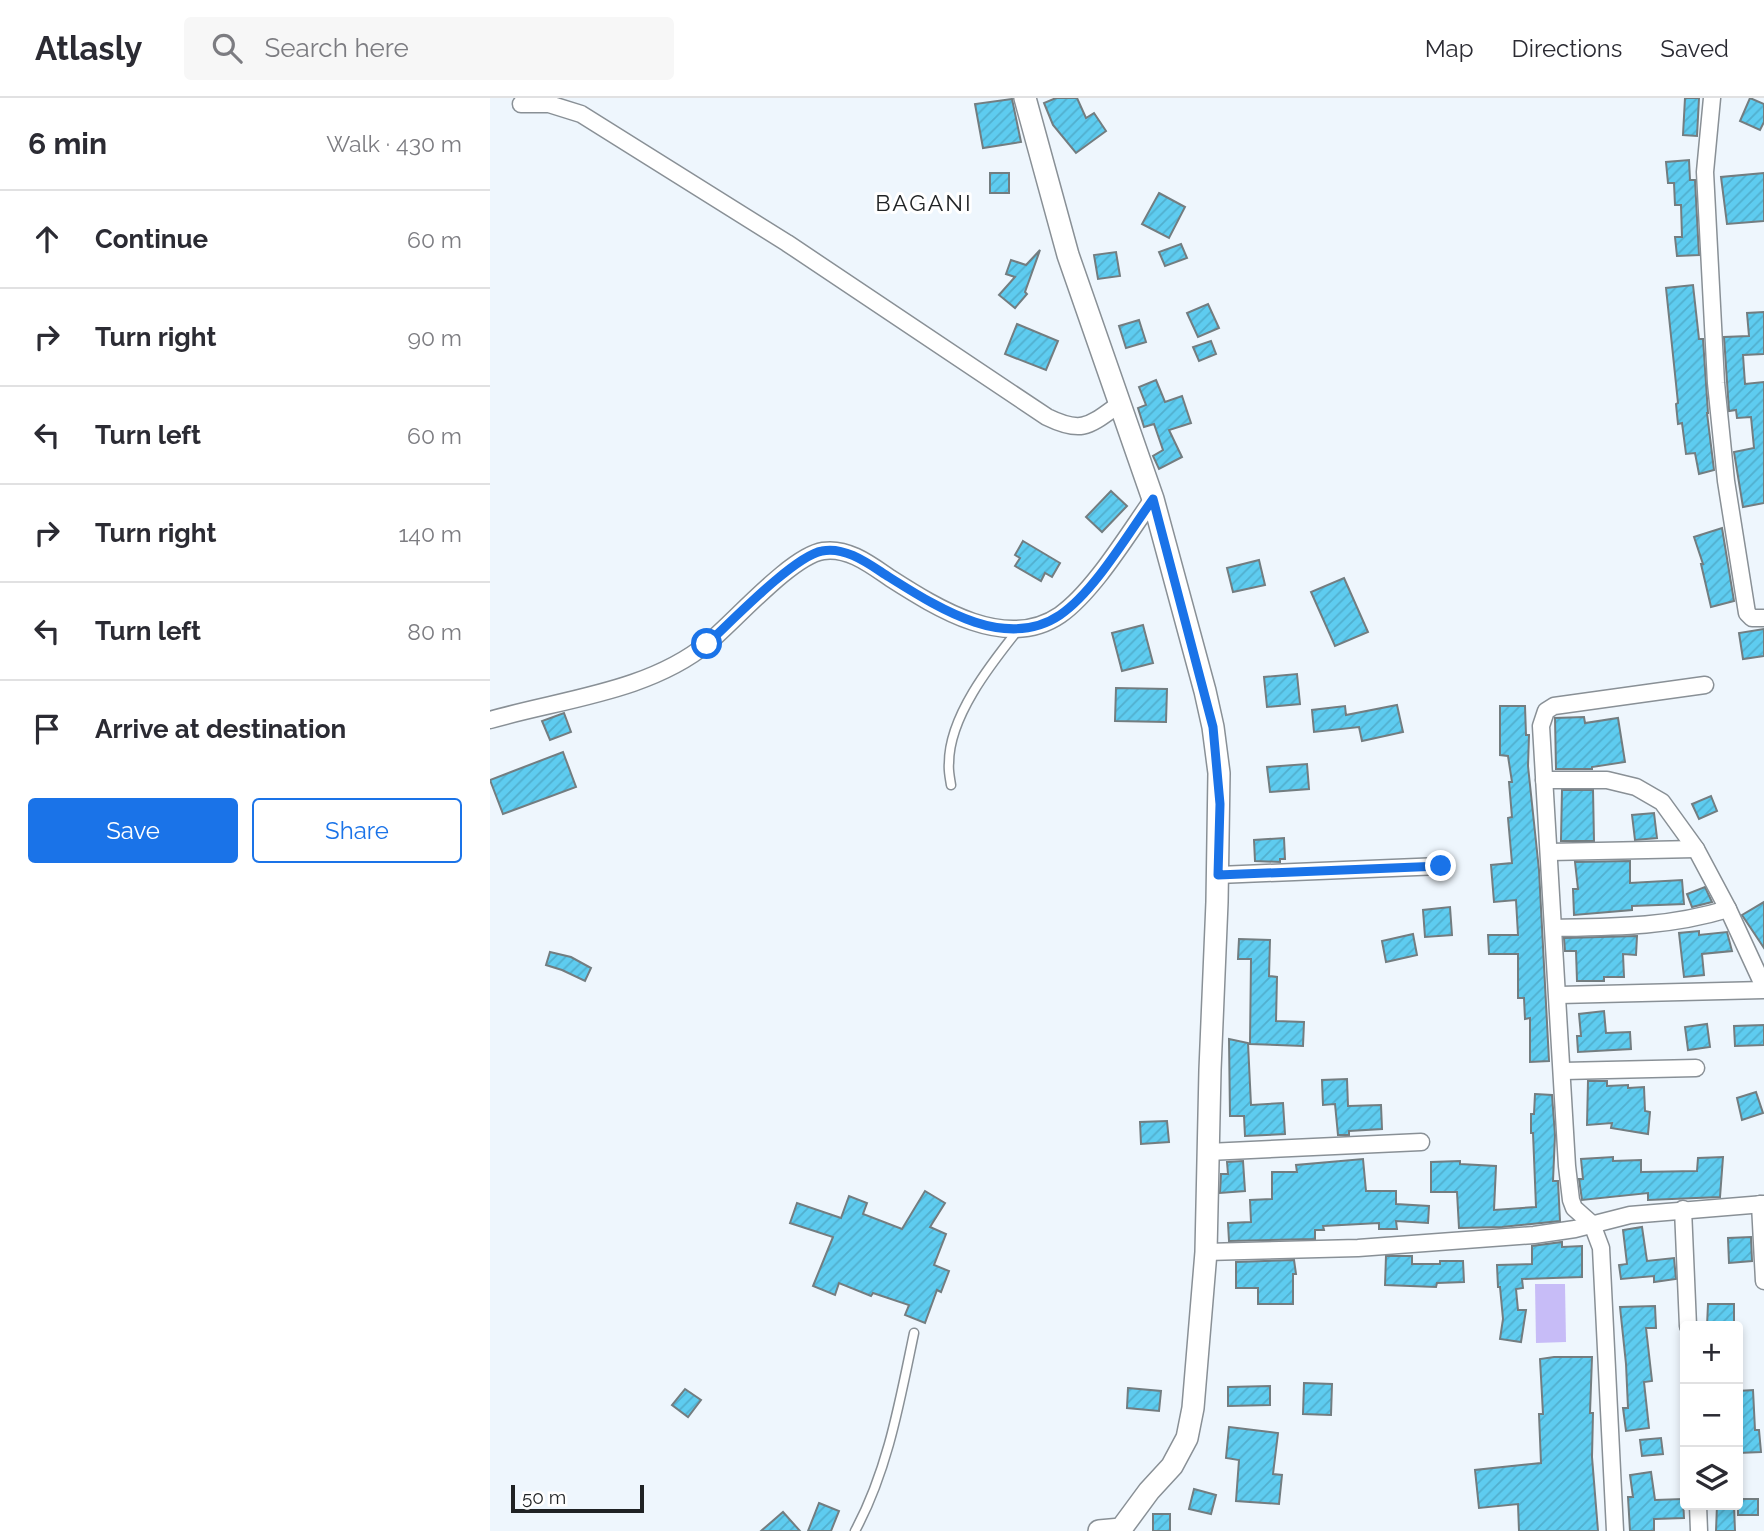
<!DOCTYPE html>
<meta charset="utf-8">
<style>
:root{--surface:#fff;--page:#f7f7f7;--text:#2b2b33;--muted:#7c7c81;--line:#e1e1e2;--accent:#1a73e8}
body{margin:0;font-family:Raleway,sans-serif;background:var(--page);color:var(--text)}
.controls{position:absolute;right:21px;bottom:21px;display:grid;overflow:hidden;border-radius:7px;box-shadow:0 4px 10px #0003}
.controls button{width:63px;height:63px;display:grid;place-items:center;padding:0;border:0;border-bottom:2px solid var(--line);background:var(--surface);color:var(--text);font:35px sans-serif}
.scale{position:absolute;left:21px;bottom:18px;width:133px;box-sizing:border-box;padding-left:7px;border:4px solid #1f2224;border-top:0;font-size:19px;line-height:24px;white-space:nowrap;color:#1f2224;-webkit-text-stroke:5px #fff;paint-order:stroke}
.stop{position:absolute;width:21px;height:21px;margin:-16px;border:5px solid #1a73e8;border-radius:50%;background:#fff}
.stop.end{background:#1a73e8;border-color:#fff;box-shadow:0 2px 7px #0008}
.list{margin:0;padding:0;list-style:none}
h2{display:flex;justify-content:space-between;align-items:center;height:91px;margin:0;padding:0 28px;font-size:30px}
h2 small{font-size:23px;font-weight:400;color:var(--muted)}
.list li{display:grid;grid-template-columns:46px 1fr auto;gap:21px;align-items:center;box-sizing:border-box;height:98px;padding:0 28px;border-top:2px solid var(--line)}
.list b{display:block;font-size:26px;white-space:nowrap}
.list em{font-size:23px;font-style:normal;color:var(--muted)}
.actions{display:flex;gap:14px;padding:21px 28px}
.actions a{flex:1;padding:16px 0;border:2px solid var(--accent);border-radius:7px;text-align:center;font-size:24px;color:var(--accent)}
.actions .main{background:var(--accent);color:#fff}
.icon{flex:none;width:38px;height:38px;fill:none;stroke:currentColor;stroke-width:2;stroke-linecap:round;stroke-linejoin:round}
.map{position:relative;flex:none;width:1274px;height:1433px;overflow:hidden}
header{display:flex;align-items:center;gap:42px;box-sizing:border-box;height:98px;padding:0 35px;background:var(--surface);border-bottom:2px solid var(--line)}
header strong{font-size:33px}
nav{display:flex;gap:38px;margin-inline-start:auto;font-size:24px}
.search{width:490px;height:63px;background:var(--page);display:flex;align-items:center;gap:18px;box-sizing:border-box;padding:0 24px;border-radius:7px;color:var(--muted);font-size:26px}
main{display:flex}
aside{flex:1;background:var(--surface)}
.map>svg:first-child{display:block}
.pitch{fill:#c7bcf7}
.building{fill:url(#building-hatch);stroke:#737d80;stroke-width:2}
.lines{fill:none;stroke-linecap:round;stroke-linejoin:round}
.lane-casing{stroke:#899096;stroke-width:11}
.street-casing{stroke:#899096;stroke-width:19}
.secondary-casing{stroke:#899096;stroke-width:24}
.lane{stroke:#fff;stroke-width:8}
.street{stroke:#fff;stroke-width:16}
.secondary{stroke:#fff;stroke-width:21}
.route{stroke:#1a73e8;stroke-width:9}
.labels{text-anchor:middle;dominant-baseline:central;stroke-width:6;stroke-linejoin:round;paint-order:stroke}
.neighbourhood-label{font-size:23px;letter-spacing:2px;fill:#1f2224;stroke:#fff}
</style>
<header>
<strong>Atlasly</strong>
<div class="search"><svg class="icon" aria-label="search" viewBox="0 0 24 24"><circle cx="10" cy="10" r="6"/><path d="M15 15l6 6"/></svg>Search here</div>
<nav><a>Map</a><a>Directions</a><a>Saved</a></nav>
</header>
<main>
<aside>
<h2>6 min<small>Walk · 430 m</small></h2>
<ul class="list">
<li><svg class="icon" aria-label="ahead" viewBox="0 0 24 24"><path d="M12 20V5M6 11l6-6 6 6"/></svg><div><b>Continue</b></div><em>60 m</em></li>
<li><svg class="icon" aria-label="right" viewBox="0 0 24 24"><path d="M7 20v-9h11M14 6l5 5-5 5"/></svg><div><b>Turn right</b></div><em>90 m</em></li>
<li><svg class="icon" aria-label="left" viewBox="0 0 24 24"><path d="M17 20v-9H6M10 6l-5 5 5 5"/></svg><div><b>Turn left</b></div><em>60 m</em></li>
<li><svg class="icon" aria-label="right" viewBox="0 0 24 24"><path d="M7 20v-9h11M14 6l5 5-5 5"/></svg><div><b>Turn right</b></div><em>140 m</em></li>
<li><svg class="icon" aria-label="left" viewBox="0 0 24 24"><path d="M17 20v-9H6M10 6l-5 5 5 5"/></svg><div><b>Turn left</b></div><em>80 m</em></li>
<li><svg class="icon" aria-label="arrive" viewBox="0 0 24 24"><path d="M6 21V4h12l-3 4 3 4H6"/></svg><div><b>Arrive at destination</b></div></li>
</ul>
<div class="actions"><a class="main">Save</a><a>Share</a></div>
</aside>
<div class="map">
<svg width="1274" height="1433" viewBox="0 0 1274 1433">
<defs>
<pattern id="building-hatch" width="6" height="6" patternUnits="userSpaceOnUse" patternTransform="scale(1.75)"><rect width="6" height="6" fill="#5eccf0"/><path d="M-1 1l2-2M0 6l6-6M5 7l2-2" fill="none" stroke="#51afce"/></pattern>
</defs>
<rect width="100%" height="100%" fill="#eef6fd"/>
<!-- pitch -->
<polygon class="pitch" points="1045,1186 1075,1186 1076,1244 1046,1245"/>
<!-- building -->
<g class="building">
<polygon points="566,0 587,0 596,20 604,15 616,33 586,55 563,27 554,5"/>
<polygon points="1195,0 1209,0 1207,38 1193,37"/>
<polygon points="1260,0 1274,6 1274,24 1270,32 1250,23"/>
<polygon points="522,1 531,44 493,50 485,6"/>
<polygon points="1199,62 1200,82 1205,82 1209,157 1187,158 1185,139 1192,139 1191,107 1185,107 1184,85 1178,85 1176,64"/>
<rect x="500" y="75" width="19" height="20"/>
<polygon points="1274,75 1274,123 1237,126 1231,79"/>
<polygon points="669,95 695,109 679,140 652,126"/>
<polygon points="691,146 697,160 675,168 669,154"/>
<polygon points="550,152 535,194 537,196 525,210 509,197 525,179 516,176 521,162 536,167"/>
<polygon points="626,154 630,178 608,181 604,157"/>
<polygon points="1203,187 1209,241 1213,241 1218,315 1217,315 1224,372 1209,376 1205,355 1196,356 1192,325 1188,326 1186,306 1188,305 1176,190"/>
<polygon points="718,206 729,230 708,239 697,215"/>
<polygon points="1274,214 1274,256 1253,257 1255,286 1274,284 1274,405 1253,409 1244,354 1264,350 1261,319 1247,320 1246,312 1239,313 1234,239 1259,238 1257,215"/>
<polygon points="649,222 656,244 636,250 629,228"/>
<polygon points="527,226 568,243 556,272 515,256"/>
<polygon points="721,243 726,256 709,263 703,249"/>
<polygon points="666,282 675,304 692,298 701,325 679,332 692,359 669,371 663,358 673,352 664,326 654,329 648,310 656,307 649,289"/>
<polygon points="621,393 637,408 612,434 596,419"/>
<polygon points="1232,430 1244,503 1221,509 1211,466 1213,466 1204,439"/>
<polygon points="533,443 570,465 562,479 555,475 551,483 525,468 530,460 525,457"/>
<polygon points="769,462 775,487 743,494 737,470"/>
<polygon points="854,480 878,534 845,548 821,494"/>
<polygon points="653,527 663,565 632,573 622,535"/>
<polygon points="1274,531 1274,558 1253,561 1249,535"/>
<polygon points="807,576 810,606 777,609 774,579"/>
<polygon points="626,590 677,591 676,624 625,623"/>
<polygon points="907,607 913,634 872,643 869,629 824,634 822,612 855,608 856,617"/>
<polygon points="1010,608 1035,608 1036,637 1039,637 1038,668 1049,772 1059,963 1040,964 1040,920 1035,921 1034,900 1028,900 1028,856 999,856 998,837 1028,837 1026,802 1004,804 1001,767 1022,765 1018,720 1022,719 1019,684 1022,684 1018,658 1010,657"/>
<polygon points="74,615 81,634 60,642 52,623"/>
<polygon points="1094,619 1095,625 1128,620 1135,664 1102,669 1102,671 1066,671 1065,620"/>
<polygon points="73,654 86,689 13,716 0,682"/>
<polygon points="817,666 819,691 780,694 777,669"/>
<polygon points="1072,692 1103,692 1104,743 1071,743"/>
<polygon points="1221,698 1227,713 1209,721 1202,706"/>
<polygon points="1164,715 1167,740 1145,742 1142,717"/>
<polygon points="794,740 795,761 790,761 790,764 765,763 764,742"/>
<polygon points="1140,763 1140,785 1192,782 1194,806 1142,808 1142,812 1084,817 1083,791 1088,791 1085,764"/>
<polygon points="1215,789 1222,804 1202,809 1197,796"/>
<polygon points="1274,804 1274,850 1252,817"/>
<polygon points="960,809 962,837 935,839 933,812"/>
<polygon points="1209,833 1209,837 1237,834 1242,853 1212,856 1214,877 1194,879 1189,835"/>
<polygon points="923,836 927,857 896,864 892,843"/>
<polygon points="1147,838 1146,857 1133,856 1134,879 1114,879 1114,883 1087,883 1086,853 1075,853 1074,840"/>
<polygon points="749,841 780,842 779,878 787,879 786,923 814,924 813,948 760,946 761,861 748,861"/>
<polygon points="60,854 81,859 101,870 95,883 72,872 56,867"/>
<polygon points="1114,913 1116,935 1140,934 1141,951 1088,954 1087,938 1091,938 1089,916"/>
<polygon points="1217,926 1220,949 1198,952 1195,929"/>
<polygon points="1274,927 1274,947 1245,948 1244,928"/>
<polygon points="739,941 758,945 761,1007 793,1005 795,1036 755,1038 754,1018 740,1018"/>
<polygon points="857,981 858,1008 891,1007 892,1031 859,1033 859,1037 848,1037 845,1006 833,1007 832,982"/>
<polygon points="1098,983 1117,983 1117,988 1138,987 1138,990 1154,989 1155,1013 1160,1014 1158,1036 1121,1030 1122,1025 1097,1027"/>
<polygon points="1266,994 1273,1015 1252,1022 1247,1000"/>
<polygon points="1045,996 1062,997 1065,1037 1063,1083 1068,1083 1070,1123 1012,1129 969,1130 967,1094 941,1094 941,1064 970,1063 970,1066 1006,1068 1004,1112 1046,1109 1043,1035 1041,1035 1041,1016 1044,1016"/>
<polygon points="677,1023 679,1044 651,1046 650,1024"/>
<polygon points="1123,1059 1123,1063 1151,1062 1151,1074 1207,1073 1208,1060 1233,1059 1230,1099 1158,1102 1158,1095 1092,1102 1089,1081 1093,1081 1091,1061"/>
<polygon points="873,1061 876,1093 906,1093 906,1106 939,1108 938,1125 906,1123 907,1131 889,1131 889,1125 833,1128 834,1132 825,1132 825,1141 739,1143 738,1125 761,1124 760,1102 782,1101 782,1074 807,1074 806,1067"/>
<polygon points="753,1063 755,1093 730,1095 731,1076 738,1076 737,1064"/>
<polygon points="435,1093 455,1105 440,1129 456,1136 444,1167 459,1173 451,1194 447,1192 435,1225 415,1217 419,1207 383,1195 381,1198 349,1185 345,1197 323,1188 343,1139 300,1125 307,1105 351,1120 359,1098 377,1105 373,1116 412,1131"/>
<polygon points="1152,1129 1157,1163 1184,1160 1186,1181 1164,1184 1164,1178 1131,1181 1129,1167 1137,1166 1133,1132"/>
<polygon points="1261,1139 1262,1163 1239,1165 1238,1140"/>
<polygon points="1072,1144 1072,1149 1092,1148 1092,1179 1032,1181 1033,1190 1026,1191 1028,1212 1036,1212 1031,1244 1010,1241 1013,1221 1010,1189 1008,1189 1007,1167 1042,1166 1042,1148"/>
<polygon points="896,1158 922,1158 922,1166 950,1166 950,1163 973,1163 974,1184 947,1185 946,1189 895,1187"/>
<polygon points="804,1162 806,1176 803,1176 803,1206 768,1206 768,1190 746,1190 746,1164"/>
<polygon points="1218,1206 1244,1206 1244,1228 1217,1228"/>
<polygon points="1165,1208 1166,1230 1156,1230 1162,1283 1154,1284 1159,1330 1136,1333 1133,1310 1138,1310 1136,1266 1130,1209"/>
<polygon points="1064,1259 1102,1259 1100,1315 1103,1315 1102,1359 1108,1433 1029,1433 1028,1406 989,1410 985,1372 1051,1365 1049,1316 1053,1316 1050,1261"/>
<polygon points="814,1285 842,1286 841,1317 813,1316"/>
<polygon points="780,1288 780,1307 738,1308 738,1289"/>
<polygon points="638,1290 671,1293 669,1313 637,1310"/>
<polygon points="195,1291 211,1302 198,1319 182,1307"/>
<polygon points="1263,1292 1265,1332 1269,1332 1271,1354 1248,1355 1248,1293"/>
<polygon points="739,1329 788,1335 783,1376 792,1377 789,1406 746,1403 749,1362 736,1360"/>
<polygon points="1171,1340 1173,1356 1152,1358 1150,1342"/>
<polygon points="1161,1374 1165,1402 1193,1401 1194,1420 1164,1421 1164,1433 1140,1433 1138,1399 1143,1399 1140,1377"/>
<polygon points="704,1391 726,1397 721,1416 699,1411"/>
<rect x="1248" y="1401" width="20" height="16"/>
<polygon points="329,1405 349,1413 341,1433 318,1433"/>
<polygon points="1227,1407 1244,1407 1245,1433 1226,1433"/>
<polygon points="293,1414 310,1433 271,1433"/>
<rect x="663" y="1416" width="17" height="17"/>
</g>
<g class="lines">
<!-- lane casing -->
<g class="lane-casing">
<g id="lane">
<path d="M461,687C460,680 458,672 459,665C459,619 500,567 528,532"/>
<path d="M365,1433C398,1372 410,1302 424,1235"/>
</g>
</g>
<!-- street casing -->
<g class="street-casing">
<g id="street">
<polyline points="1222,0 1215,74 1226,285 1236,383 1257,515 1262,520 1274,520"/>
<path d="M31,6H59L91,16L297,145L557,319C592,336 599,328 628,307"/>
<path d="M0,622C72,601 158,594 218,545C245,523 301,458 333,453C358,449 381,467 400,480C447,510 516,554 570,517C604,493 638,436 663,401"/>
<polyline points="1054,682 1117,682 1146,689 1172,704 1206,751 1238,811 1274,889"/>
<polyline points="1059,754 1206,751"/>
<polyline points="728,777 951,768"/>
<path d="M1064,830C1125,829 1179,829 1238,811"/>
<polyline points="1069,897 1274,892"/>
<polyline points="1073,973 1206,970"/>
<polyline points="718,1054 931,1044"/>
<polyline points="1270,1106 1274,1183"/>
<polyline points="1193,1111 1198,1228"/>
<polyline points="716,1154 868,1150 1044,1137 1085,1131 1140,1117 1274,1106"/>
<polyline points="1208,1407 1209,1433"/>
<polyline points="1125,1433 1111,1150 1102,1126 1084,1110 1081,1102 1077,1068 1051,628 1056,613 1064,608 1215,587"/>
</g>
</g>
<!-- secondary casing -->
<g class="secondary-casing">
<polyline id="secondary" points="535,0 578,157 663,401 715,593 723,629 729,675 727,804 720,972 716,1154 703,1310 697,1340 682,1368 659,1393 631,1431 609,1433"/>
</g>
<!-- lane -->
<use href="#lane" class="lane"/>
<!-- street -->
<use href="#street" class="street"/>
<!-- secondary -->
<use href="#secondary" class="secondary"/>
</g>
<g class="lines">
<!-- route -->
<path class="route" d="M217,546C240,525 304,458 332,453C356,448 380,467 399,479C447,509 515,554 570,517C604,494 638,436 663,401L723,629L730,706L728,777L951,768"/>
</g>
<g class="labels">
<!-- neighbourhood labels -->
<g class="neighbourhood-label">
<text x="434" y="104">BAGANI</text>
</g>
</g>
</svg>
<div class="controls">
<button>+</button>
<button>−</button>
<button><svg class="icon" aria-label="layers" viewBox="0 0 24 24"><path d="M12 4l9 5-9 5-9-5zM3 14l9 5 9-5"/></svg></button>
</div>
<div class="scale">50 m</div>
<div class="stop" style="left:217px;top:546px"></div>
<div class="stop end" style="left:951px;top:768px"></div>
</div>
</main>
